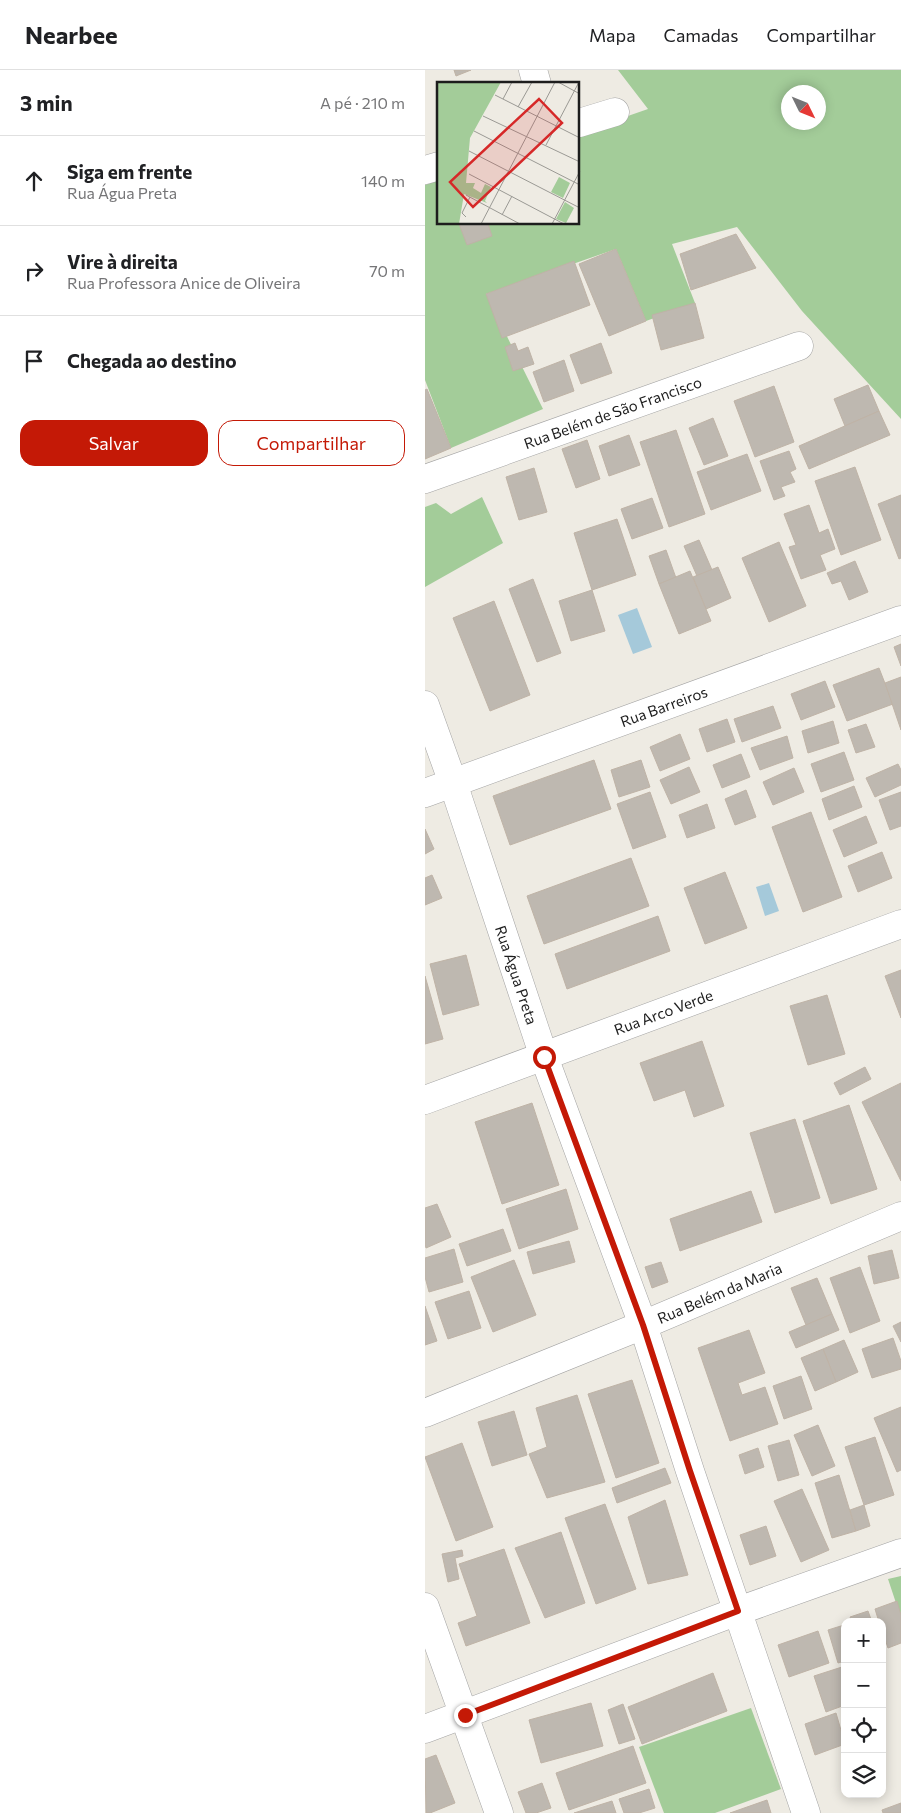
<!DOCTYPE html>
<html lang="pt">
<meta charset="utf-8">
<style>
:root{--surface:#fff;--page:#f6f6f6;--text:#202124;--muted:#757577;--line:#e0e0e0;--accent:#c41906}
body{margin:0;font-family:Commissioner,sans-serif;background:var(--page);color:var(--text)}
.controls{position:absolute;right:15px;bottom:15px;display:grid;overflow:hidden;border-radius:10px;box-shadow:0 2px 12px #0003}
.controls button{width:45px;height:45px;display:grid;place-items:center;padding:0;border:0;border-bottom:1px solid var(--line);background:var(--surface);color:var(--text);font:25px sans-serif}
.compass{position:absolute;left:356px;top:15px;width:45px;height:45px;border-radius:50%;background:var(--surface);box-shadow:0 2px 12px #0003;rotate:133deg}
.stop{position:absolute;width:15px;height:15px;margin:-11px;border:4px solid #c41906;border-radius:50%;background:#fff}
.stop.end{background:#c41906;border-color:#fff;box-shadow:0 1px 5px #0008}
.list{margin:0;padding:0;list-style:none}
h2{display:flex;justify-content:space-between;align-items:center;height:65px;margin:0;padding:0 20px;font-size:21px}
h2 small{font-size:16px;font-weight:400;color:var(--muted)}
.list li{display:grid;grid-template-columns:32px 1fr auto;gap:15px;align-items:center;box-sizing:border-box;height:90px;padding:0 20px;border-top:1px solid var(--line)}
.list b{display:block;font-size:19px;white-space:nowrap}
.list p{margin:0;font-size:16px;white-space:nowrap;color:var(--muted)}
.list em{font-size:16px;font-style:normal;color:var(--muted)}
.actions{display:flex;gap:10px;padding:15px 20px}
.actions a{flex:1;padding:11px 0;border:1px solid var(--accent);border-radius:15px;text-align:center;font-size:18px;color:var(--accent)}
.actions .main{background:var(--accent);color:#fff}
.icon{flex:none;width:28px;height:28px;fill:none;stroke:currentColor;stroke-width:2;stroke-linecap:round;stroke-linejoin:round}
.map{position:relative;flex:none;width:476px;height:1743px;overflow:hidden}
header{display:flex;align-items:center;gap:30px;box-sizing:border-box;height:70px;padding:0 25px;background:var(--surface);border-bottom:1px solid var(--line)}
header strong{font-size:24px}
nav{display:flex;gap:28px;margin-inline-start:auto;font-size:18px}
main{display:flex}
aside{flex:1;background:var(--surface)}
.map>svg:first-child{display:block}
.forest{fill:#a3cc99;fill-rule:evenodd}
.water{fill:#a5c9da}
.building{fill:#beb8b0;stroke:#bfb3a6}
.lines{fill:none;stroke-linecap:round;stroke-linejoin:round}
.minor-casing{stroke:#a4a4a4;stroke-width:29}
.minor{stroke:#fff;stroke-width:28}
.route{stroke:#c41906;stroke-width:6}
.labels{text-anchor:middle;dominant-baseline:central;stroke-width:5;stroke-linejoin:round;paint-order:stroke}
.street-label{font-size:15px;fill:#1d1d1d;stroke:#fff}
.inset-road{fill:none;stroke:#9a9994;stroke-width:1}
.view{fill:#d62828;fill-opacity:0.15;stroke:#d62828;stroke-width:2.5}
.inset-edge{fill:none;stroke:#1d1d1d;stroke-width:2.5}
</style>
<header>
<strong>Nearbee</strong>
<nav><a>Mapa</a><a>Camadas</a><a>Compartilhar</a></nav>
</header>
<main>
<aside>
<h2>3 min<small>A pé · 210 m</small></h2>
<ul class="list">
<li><svg class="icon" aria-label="ahead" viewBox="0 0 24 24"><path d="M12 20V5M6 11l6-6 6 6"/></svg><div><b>Siga em frente</b><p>Rua Água Preta</p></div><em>140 m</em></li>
<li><svg class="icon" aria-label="right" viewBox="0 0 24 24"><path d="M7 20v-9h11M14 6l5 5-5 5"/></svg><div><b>Vire à direita</b><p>Rua Professora Anice de Oliveira</p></div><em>70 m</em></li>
<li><svg class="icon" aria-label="arrive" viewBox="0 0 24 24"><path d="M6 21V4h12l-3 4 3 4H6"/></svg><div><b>Chegada ao destino</b></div></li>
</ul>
<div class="actions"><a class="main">Salvar</a><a>Compartilhar</a></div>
</aside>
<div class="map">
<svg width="476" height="1743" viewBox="0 0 476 1743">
<rect width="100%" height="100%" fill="#eeebe3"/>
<!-- forest -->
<g class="forest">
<path d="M193,0H476V349L377,241L312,157L247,174L270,233L221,251L191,179L61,224L118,339L26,378L0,310V115L14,110V154H154V63L223,39ZM363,22H393V52H363Z"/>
<polygon points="57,427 78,473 0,517 0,437 11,433 26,444"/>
<polygon points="476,1506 476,1548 463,1509"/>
<polygon points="326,1638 356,1719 290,1743 239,1743 214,1677"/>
</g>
<!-- water -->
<g class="water">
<polygon points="212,538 227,577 208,584 193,545"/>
<polygon points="344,813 354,841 340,846 331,817"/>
</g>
<!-- building -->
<g class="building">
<polygon points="29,0 46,0 31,6"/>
<polygon points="34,154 63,154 67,166 42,175"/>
<polygon points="311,164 331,198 266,220 255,184"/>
<polygon points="191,179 221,251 184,266 154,194"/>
<polygon points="149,191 165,235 77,268 61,224"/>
<polygon points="270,233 279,268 236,280 227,245"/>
<polygon points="90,273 93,281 103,277 109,294 88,301 80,277"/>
<polygon points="176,273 187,303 156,314 145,285"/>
<polygon points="139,290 149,321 119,332 108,302"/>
<polygon points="443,315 454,341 420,356 409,329"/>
<polygon points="349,316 369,372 330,387 309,331"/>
<polygon points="2,319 26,378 0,389 0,320"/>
<polygon points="454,341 465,365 384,399 374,376"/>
<polygon points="288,348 303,386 279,395 264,358"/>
<polygon points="251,360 280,444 244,457 215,372"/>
<polygon points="204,365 215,395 184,406 174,376"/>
<polygon points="162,370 175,409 151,418 137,379"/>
<polygon points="364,381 371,399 365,402 370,412 356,417 360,426 349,430 335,391"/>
<polygon points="322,384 336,421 286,440 272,402"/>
<polygon points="430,397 456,470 416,485 390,411"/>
<polygon points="109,398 122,442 94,450 81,407"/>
<polygon points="476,425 476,488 474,489 453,434"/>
<polygon points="227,428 238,458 207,469 196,439"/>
<polygon points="384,435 394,463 403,459 410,479 395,485 401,500 376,509 364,477 371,475 359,444"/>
<polygon points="192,449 211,505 167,520 149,463"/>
<polygon points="274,470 287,500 272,506 259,476"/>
<polygon points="354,472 381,536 344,552 317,488"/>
<polygon points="241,480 251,508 234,514 224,486"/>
<polygon points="430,491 443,522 424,530 416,511 407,514 402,503"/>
<polygon points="293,497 306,528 281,539 268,507"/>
<polygon points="265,501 286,551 254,564 234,514"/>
<polygon points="108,509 136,583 112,592 84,519"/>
<polygon points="167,520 180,561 146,571 134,531"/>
<polygon points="69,531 105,625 65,641 28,548"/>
<polygon points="476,574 476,596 469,577"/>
<polygon points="454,598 468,634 422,651 408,615"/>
<polygon points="476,607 476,660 460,613"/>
<polygon points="400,611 410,637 376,650 366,624"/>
<polygon points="348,636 356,658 317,672 309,649"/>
<polygon points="302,649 310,672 282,682 274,659"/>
<polygon points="408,651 414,673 383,683 377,661"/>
<polygon points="441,654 450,677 431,683 423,660"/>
<polygon points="255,664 265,689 235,701 225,677"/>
<polygon points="362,666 368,688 335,700 326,678"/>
<polygon points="419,682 429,710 396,722 386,694"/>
<polygon points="316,684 325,707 297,718 288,695"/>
<polygon points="169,690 186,739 85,775 68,726"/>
<polygon points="216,690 225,717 194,727 186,700"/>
<polygon points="473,694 476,700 476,715 450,727 441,708"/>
<polygon points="264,697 275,722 246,734 235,710"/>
<polygon points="369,698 379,722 348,735 338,712"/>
<polygon points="429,716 437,737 404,750 397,729"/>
<polygon points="321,720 331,747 310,755 300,729"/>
<polygon points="225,722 241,767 208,779 192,734"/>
<polygon points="476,722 476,756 465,760 454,730"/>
<polygon points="282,734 290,758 262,768 254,745"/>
<polygon points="386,742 417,827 378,842 347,757"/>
<polygon points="441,746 452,773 419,787 408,760"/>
<polygon points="0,759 9,779 0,784"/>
<polygon points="457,782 467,808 433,822 423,796"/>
<polygon points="206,788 224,836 119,874 102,826"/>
<polygon points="300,802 322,858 280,874 259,818"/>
<polygon points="7,805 17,828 0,835 0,808"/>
<polygon points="233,846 245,881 142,919 130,884"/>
<polygon points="41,885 54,935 18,945 5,894"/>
<polygon points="476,900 476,948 460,906"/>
<polygon points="0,906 18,969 0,974"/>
<polygon points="402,925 420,984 383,995 365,936"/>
<polygon points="277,971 299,1036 269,1047 260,1020 229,1031 215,993"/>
<polygon points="440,997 446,1009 415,1025 409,1013"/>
<polygon points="476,1013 476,1111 437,1032"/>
<polygon points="107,1033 134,1115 77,1134 50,1052"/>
<polygon points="424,1035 452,1119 406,1134 378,1051"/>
<polygon points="370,1049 395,1128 350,1143 325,1063"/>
<polygon points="141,1119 153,1159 94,1179 81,1139"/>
<polygon points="326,1121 337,1152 255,1181 245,1149"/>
<polygon points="12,1134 26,1167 1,1178 0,1174 0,1138"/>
<polygon points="78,1159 86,1181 42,1196 34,1174"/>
<polygon points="144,1171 150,1192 108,1204 102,1182"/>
<polygon points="29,1179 38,1212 4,1222 0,1207 0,1188"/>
<polygon points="467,1180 474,1208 449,1214 443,1186"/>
<polygon points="89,1190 111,1245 68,1262 46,1207"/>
<polygon points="236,1192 243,1212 227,1218 220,1197"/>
<polygon points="435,1197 455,1251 425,1263 405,1208"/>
<polygon points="392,1208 407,1244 381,1255 366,1218"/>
<polygon points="44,1221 56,1258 23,1269 10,1232"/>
<polygon points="0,1236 12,1271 0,1275"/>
<polygon points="407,1244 414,1260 371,1278 364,1262"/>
<polygon points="476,1252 476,1272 468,1256"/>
<polygon points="324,1260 340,1303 313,1313 317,1325 340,1317 353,1354 305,1371 273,1278"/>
<polygon points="468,1268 476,1291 476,1299 447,1308 437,1279"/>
<polygon points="419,1270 433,1302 411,1312 398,1279"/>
<polygon points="398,1279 411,1312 390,1321 376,1288"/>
<polygon points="376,1306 387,1339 359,1349 348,1316"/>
<polygon points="207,1310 234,1393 191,1408 163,1324"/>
<polygon points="152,1325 180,1412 122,1428 104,1384 122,1377 111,1338"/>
<polygon points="476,1337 476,1400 472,1402 449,1348"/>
<polygon points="89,1341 102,1385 67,1396 53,1352"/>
<polygon points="393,1355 410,1396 387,1406 369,1365"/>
<polygon points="450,1367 469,1425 439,1435 420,1377"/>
<polygon points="364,1370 374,1405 353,1411 343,1376"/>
<polygon points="37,1373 68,1457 31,1471 0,1387"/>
<polygon points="333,1378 339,1397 320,1404 314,1385"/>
<polygon points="240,1398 246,1413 192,1433 187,1418"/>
<polygon points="414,1405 431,1461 407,1468 390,1413"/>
<polygon points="377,1419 404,1480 376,1492 349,1431"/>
<polygon points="240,1430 263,1505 223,1514 203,1447"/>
<polygon points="180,1434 211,1519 171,1534 140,1448"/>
<polygon points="439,1435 445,1456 431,1461 425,1440"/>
<polygon points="341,1456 351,1486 325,1495 315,1465"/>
<polygon points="136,1462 160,1533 120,1548 90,1478"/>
<polygon points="79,1479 105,1553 41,1576 33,1553 52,1546 34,1494"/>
<polygon points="37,1480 38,1486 30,1488 34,1509 23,1512 17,1484"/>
<polygon points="472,1531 476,1545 476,1573 463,1578 457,1560 457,1552 454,1552 450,1539"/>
<polygon points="443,1541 447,1552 427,1552 425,1547"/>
<polygon points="419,1555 420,1591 413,1593 403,1560"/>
<polygon points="393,1561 404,1593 364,1607 353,1575"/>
<polygon points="420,1596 420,1635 401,1642 389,1606"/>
<polygon points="288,1603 302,1641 217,1674 203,1637"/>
<polygon points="166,1633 178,1676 116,1693 104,1650"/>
<polygon points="198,1634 210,1669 194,1674 183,1640"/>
<polygon points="411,1643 420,1674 390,1685 380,1654"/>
<polygon points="208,1676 221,1713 144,1740 131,1703"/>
<polygon points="11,1685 30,1733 5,1743 1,1743 0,1689"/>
<polygon points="117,1713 126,1738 111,1743 101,1743 93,1722"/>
<polygon points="224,1719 230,1738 214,1743 199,1743 194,1729"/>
<polygon points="342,1730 346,1743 305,1743"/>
<polygon points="187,1731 191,1743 149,1743"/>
<polygon points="476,1733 476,1743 458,1743 457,1740"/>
</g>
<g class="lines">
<!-- minor casing -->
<g class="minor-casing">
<g id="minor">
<polyline points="108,0 112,14"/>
<polyline points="154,53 190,42"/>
<polyline points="0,100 14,96"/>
<path id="s1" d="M0,409L374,276"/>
<path id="s2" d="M0,635L28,713L119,987L218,1255L265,1401L381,1743"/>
<path id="s3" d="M0,723L476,550"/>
<path id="s4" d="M0,1030L476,854"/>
<path id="s5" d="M0,1343L218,1255L476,1146"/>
<polyline points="0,1537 74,1743"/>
<polyline points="0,1659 313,1541 476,1483"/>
</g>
</g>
<!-- minor -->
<use href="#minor" class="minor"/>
</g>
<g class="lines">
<!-- route -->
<polyline class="route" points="40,1645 313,1541 265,1401 218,1255 119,987"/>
</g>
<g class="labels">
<!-- street labels -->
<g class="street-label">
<text stroke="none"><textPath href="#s1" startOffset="199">Rua Belém de São Francisco</textPath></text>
<text stroke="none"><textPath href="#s3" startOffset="254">Rua Barreiros</textPath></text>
<text stroke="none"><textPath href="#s2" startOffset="285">Rua Água Preta</textPath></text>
<text stroke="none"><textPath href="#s4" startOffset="254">Rua Arco Verde</textPath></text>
<text stroke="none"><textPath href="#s5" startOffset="318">Rua Belém da Maria</textPath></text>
</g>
</g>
<!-- overview -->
<g transform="translate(12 12)">
<rect width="142" height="142" fill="#eeebe3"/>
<path d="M0,0H64L33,56L29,101H38L36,106L44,111L48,102L54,105L48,119L50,121L27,112L22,142H0ZM122,95L133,101L126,116L114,110ZM128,120L137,126L129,141L119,137Z" fill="#a3cc99"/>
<path class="inset-road" d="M121,0L143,12M58,13L143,56M66,17L75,0M81,25L95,0M46,34L143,80M37,49L143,103M109,63L142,0M32,69L143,126M32,92L127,142M29,113L83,142M65,133L75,114M29,135L25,131L33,115M44,142L118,0M115,142L143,89"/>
<path class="view" d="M102,17L125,41L36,125L13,100Z"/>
<rect width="142" height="142" class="inset-edge"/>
</g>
</svg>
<div class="controls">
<button>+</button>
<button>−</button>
<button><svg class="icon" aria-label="locate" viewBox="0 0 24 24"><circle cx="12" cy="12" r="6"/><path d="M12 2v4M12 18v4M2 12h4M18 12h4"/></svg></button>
<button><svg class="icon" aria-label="layers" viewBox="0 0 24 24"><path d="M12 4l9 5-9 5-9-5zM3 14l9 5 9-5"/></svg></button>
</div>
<svg class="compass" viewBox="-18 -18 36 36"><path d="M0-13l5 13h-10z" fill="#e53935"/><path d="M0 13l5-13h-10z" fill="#757577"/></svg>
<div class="stop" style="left:119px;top:987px"></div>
<div class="stop end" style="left:40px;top:1645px"></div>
</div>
</main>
